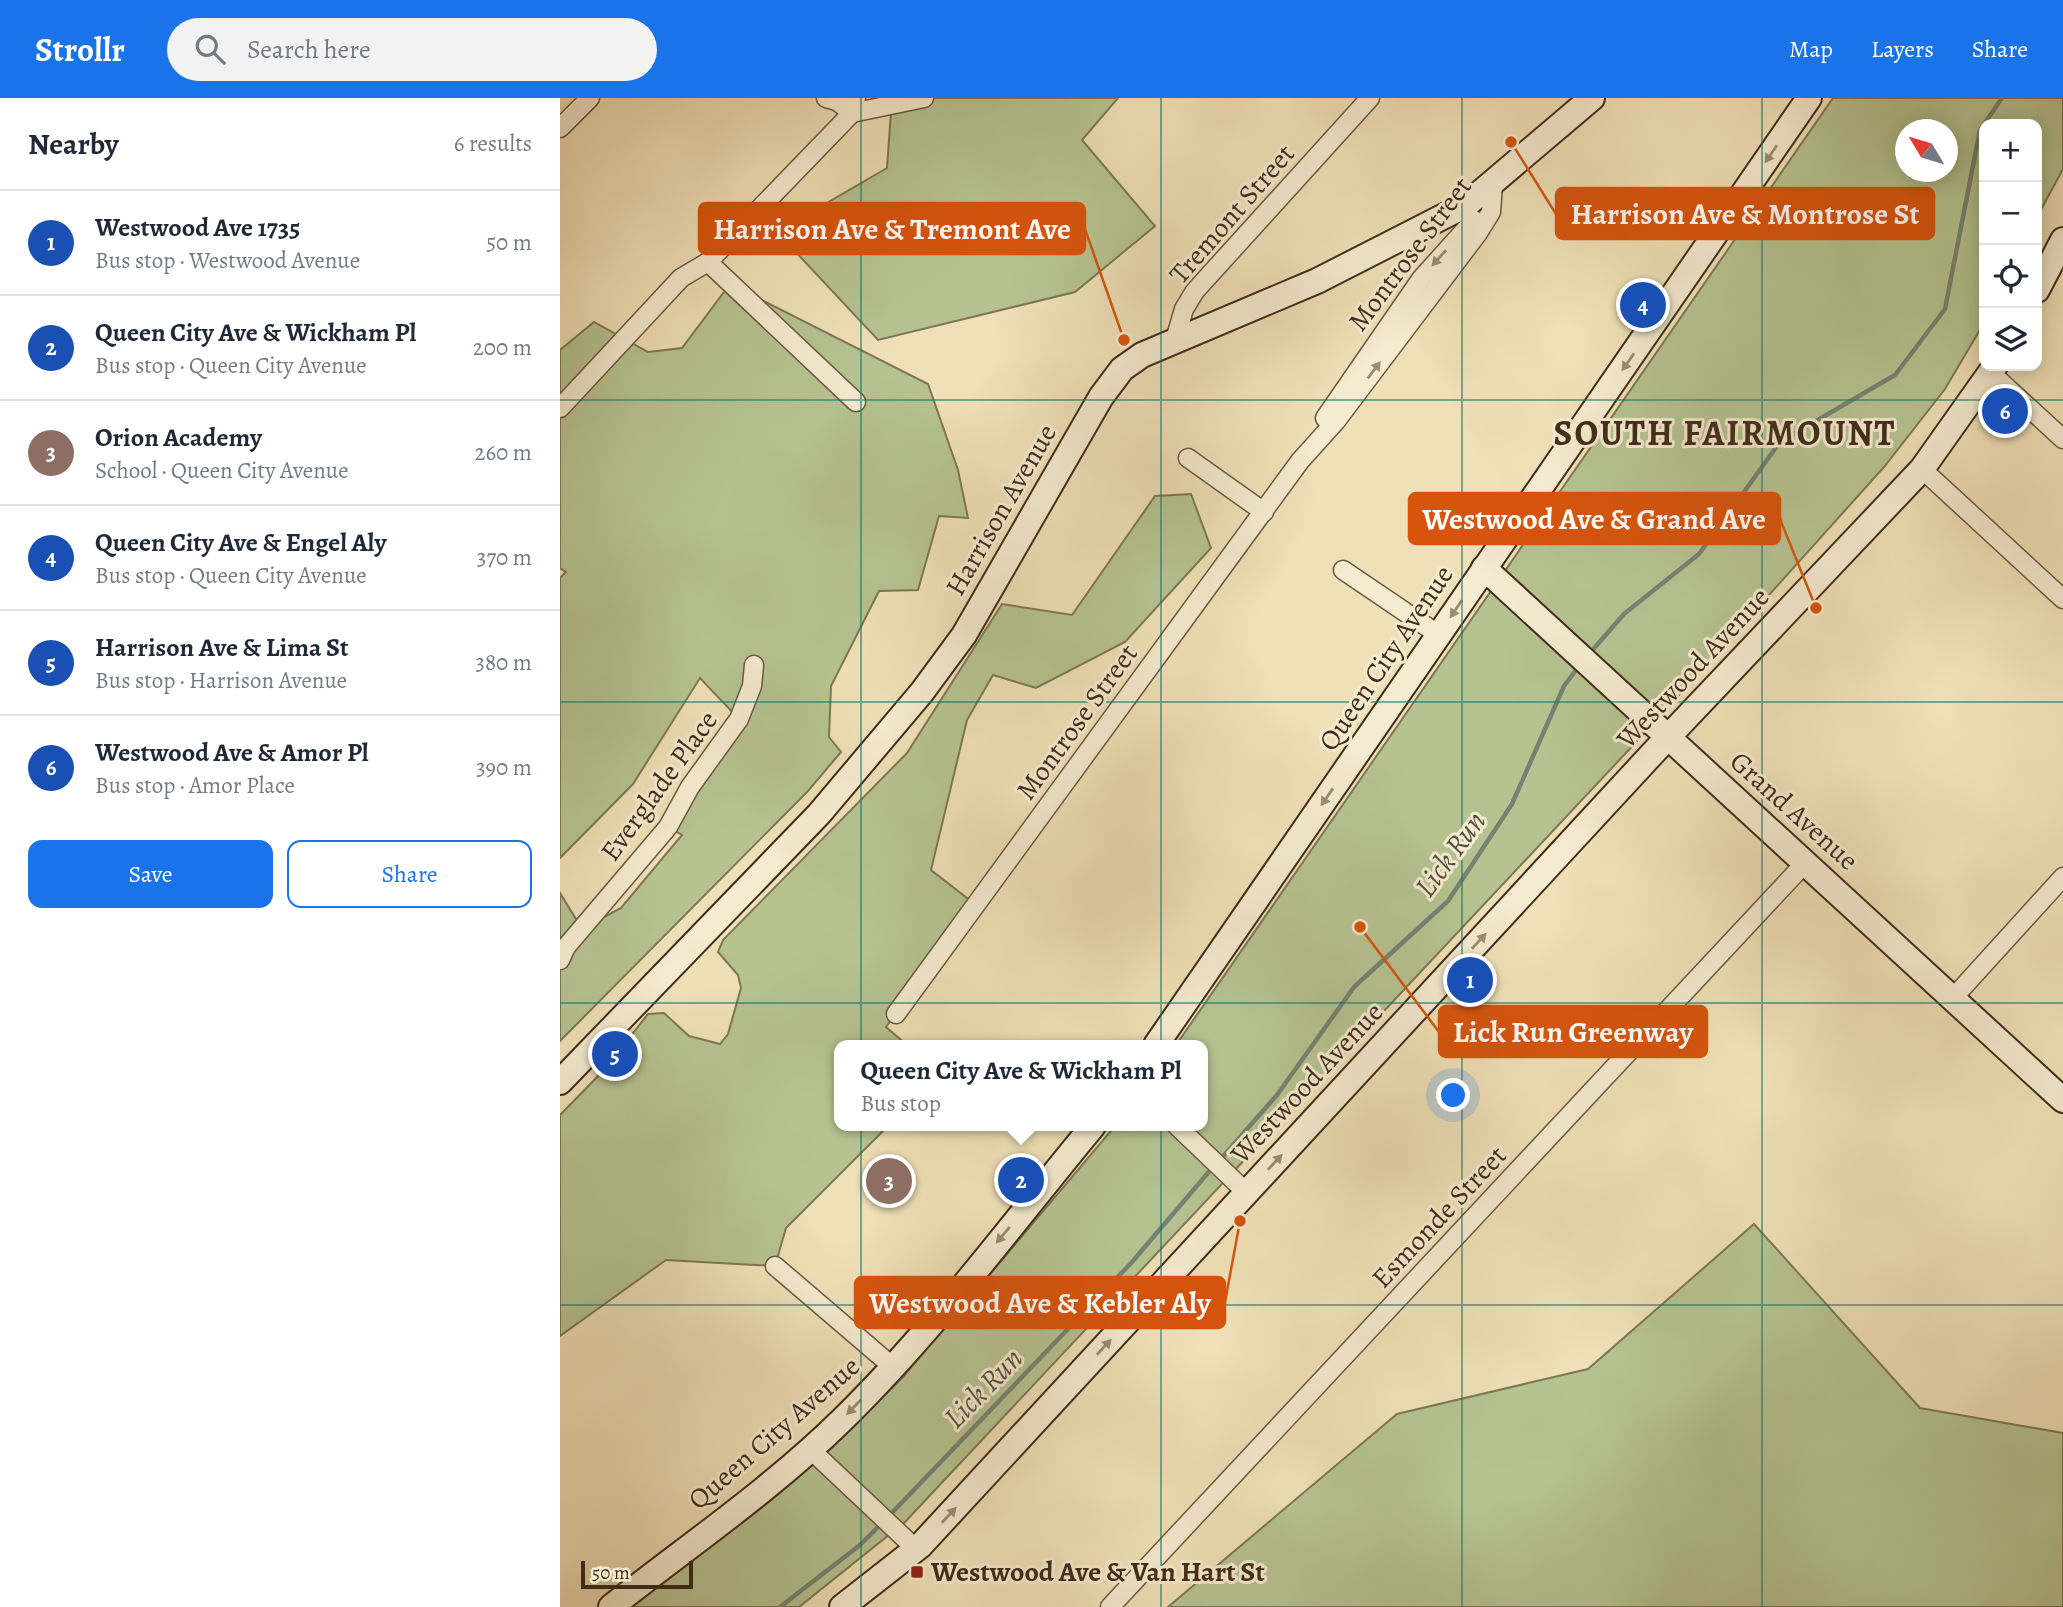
<!DOCTYPE html>
<meta charset="utf-8">
<style>
:root{--surface:#fff;--page:#f2f2f3;--text:#1f2937;--muted:#747a83;--line:#e0e1e3;--accent:#1a73e8}
body{margin:0;font-family:Alegreya,serif;background:var(--page);color:var(--text)}
.controls{position:absolute;right:21px;top:21px;display:grid;overflow:hidden;border-radius:14px;box-shadow:0 4px 18px #0003}
.controls button{width:63px;height:63px;display:grid;place-items:center;padding:0;border:0;border-bottom:2px solid var(--line);background:var(--surface);color:var(--text);font:35px sans-serif}
.compass{position:absolute;left:1335px;top:21px;width:63px;height:63px;border-radius:50%;background:var(--surface);box-shadow:0 4px 18px #0003;rotate:308deg}
.scale{position:absolute;left:21px;bottom:18px;width:112px;box-sizing:border-box;padding-left:7px;border:4px solid #412c1a;border-top:0;font-size:19px;line-height:24px;white-space:nowrap;color:#412c1a;-webkit-text-stroke:5px #f5ebd0;paint-order:stroke}
.you{position:absolute;left:894px;top:998px;width:24px;height:24px;margin:-18px;border:5px solid #fff;border-radius:50%;background:#1a73e8;box-shadow:0 0 0 10px #1a73e833}
.badge{display:grid;place-items:center;width:46px;height:46px;border-radius:50%;background:var(--accent);color:#fff;font-size:23px;font-weight:700}
.pin{position:absolute;translate:-50% -50%;border:4px solid #fff;box-shadow:0 2px 7px #0006}
.popup{position:absolute;left:274px;top:942px;width:374px;height:91px;box-sizing:border-box;display:grid;place-content:center;border-radius:14px;background:var(--surface);filter:drop-shadow(0 2px 5px #0005);font-size:23px;white-space:nowrap;color:var(--muted)}
.popup b{font-size:26px;color:var(--text)}
.popup::after{content:'';position:absolute;left:50%;top:100%;margin-left:-14px;border:14px solid transparent;border-top-color:var(--surface)}
.list{margin:0;padding:0;list-style:none}
h2{display:flex;justify-content:space-between;align-items:center;height:91px;margin:0;padding:0 28px;font-size:30px}
h2 small{font-size:23px;font-weight:400;color:var(--muted)}
.list li{display:grid;grid-template-columns:46px 1fr auto;gap:21px;align-items:center;box-sizing:border-box;height:105px;padding:0 28px;border-top:2px solid var(--line)}
.list b{display:block;font-size:26px;white-space:nowrap}
.list p{margin:0;font-size:23px;white-space:nowrap;color:var(--muted)}
.list em{font-size:23px;font-style:normal;color:var(--muted)}
.actions{display:flex;gap:14px;padding:21px 28px}
.actions a{flex:1;padding:16px 0;border:2px solid var(--accent);border-radius:14px;text-align:center;font-size:24px;color:var(--accent)}
.actions .main{background:var(--accent);color:#fff}
.icon{flex:none;width:38px;height:38px;fill:none;stroke:currentColor;stroke-width:2;stroke-linecap:round;stroke-linejoin:round}
.map{position:relative;flex:none;width:1503px;height:1509px;overflow:hidden}
header{display:flex;align-items:center;gap:42px;box-sizing:border-box;height:98px;padding:0 35px;background:var(--accent);color:#fff}
header strong{font-size:33px}
nav{display:flex;gap:38px;margin-inline-start:auto;font-size:24px}
.search{width:490px;height:63px;background:var(--page);display:flex;align-items:center;gap:18px;box-sizing:border-box;padding:0 24px;border-radius:38px;color:var(--muted);font-size:26px}
main{display:flex}
aside{flex:1;background:var(--surface)}
.map>svg:first-child{display:block}
.green{fill:#b6c391;stroke:#7c7856;stroke-width:2;fill-rule:evenodd}
.lines{fill:none;stroke-linecap:round;stroke-linejoin:round}
.stream{stroke:#768373;stroke-width:4.5}
.street-casing{stroke:#6d5941;stroke-width:21}
.secondary-casing{stroke:#412c1a;stroke-width:28}
.street{stroke:#f5ebd0;stroke-width:18}
.secondary{stroke:#f5ebd0;stroke-width:24}
.oneway{fill:#9b8c75}
.grid{fill:none;stroke:#0f766e;stroke-width:2;stroke-opacity:0.55}
.poi-dot{fill:#8f2418;stroke:#f5ebd0;stroke-width:2.5}
.labels{text-anchor:middle;dominant-baseline:central;stroke-width:6;stroke-linejoin:round;paint-order:stroke}
.street-label{font-size:28px;fill:#412c1a;stroke:#f5ebd0}
.poi-label{font-size:28px;font-weight:bold;fill:#412c1a;stroke:#f5ebd0;text-anchor:start}
.water-label{font-size:30px;font-style:italic;fill:#57503f;stroke:#f5ebd0}
.district-label{font-size:35px;font-weight:bold;letter-spacing:2px;fill:#412c1a;stroke:#f5ebd0}
.leader{fill:none;stroke:#d7540d;stroke-width:2.5}
.callout-dot{fill:#d7540d;stroke:#f5ebd0;stroke-width:2.5}
.callout{fill:#d7540d;stroke:#d7540d;stroke-width:2.5}
.callout-label{font-size:30px;text-anchor:middle;font-weight:bold;fill:#fff}
</style>
<header>
<strong>Strollr</strong>
<div class="search"><svg class="icon" aria-label="search" viewBox="0 0 24 24"><circle cx="10" cy="10" r="6"/><path d="M15 15l6 6"/></svg>Search here</div>
<nav><a>Map</a><a>Layers</a><a>Share</a></nav>
</header>
<main>
<aside>
<h2>Nearby<small>6 results</small></h2>
<ul class="list">
<li><span class="badge" style="background:#1a4fb4">1</span><div><b>Westwood Ave 1735</b><p>Bus stop · Westwood Avenue</p></div><em>50 m</em></li>
<li><span class="badge" style="background:#1a4fb4">2</span><div><b>Queen City Ave &amp; Wickham Pl</b><p>Bus stop · Queen City Avenue</p></div><em>200 m</em></li>
<li><span class="badge" style="background:#8d6e63">3</span><div><b>Orion Academy</b><p>School · Queen City Avenue</p></div><em>260 m</em></li>
<li><span class="badge" style="background:#1a4fb4">4</span><div><b>Queen City Ave &amp; Engel Aly</b><p>Bus stop · Queen City Avenue</p></div><em>370 m</em></li>
<li><span class="badge" style="background:#1a4fb4">5</span><div><b>Harrison Ave &amp; Lima St</b><p>Bus stop · Harrison Avenue</p></div><em>380 m</em></li>
<li><span class="badge" style="background:#1a4fb4">6</span><div><b>Westwood Ave &amp; Amor Pl</b><p>Bus stop · Amor Place</p></div><em>390 m</em></li>
</ul>
<div class="actions"><a class="main">Save</a><a>Share</a></div>
</aside>
<div class="map">
<svg width="1503" height="1509" viewBox="0 0 1503 1509">
<rect width="100%" height="100%" fill="#f0e0b7"/>
<filter id="stains"><feTurbulence type="fractalNoise" baseFrequency=".00286" numOctaves="4"/><feColorMatrix values="0 0 0 0 .2 0 0 0 0 .09 0 0 0 0 .02 0 0 0 .5 -.17"/></filter>
<radialGradient id="worn" r=".72"><stop offset=".6" stop-color="#630" stop-opacity="0"/><stop offset="1" stop-color="#630" stop-opacity=".3"/></radialGradient>
<!-- green -->
<g class="green">
<polygon points="332,0 558,0 522,42 595,128 515,194 318,242 217,134 327,70"/>
<path d="M1273,0H1503V71L1477,119V26H1424V225L1385,291L1324,369L1094,625L345,1424L239,1509H69L268,1353L343,1279L555,1028H643V947H616ZM1346,32H1388V74H1346Z"/>
<polygon points="170,186 368,286 398,372 408,420 379,418 358,492 319,493 271,588 269,639 281,654 248,693 0,943 0,795 22,831 61,810 122,737 108,729 179,621 140,580 73,686 0,760 0,480 6,474 0,470 0,252 34,224 88,254 122,250"/>
<polygon points="631,396 651,450 565,544 476,590 433,577 407,622 371,772 416,807 326,929 347,947 279,947 279,1028 328,1028 226,1130 215,1168 106,1162 0,1238 0,1017 44,972 88,916 104,915 129,938 160,946 168,936 181,890 178,877 158,854 163,842 347,655 442,506 512,517 595,398"/>
<polygon points="1194,1126 1360,1310 1503,1335 1503,1509 608,1509 837,1316 1028,1271"/>
</g>
<g class="lines">
<!-- stream -->
<g class="stream">
<polyline points="1029,556 1064,516 1139,456 1220,344 1335,277 1385,211 1420,32 1442,0"/>
<polyline points="659,1063 717,997 794,889 888,803 952,706 1004,588 1019,568"/>
<polyline points="328,1419 572,1164 653,1069"/>
<polyline points="220,1509 300,1447 322,1425"/>
</g>
<!-- street casing -->
<g class="street-casing">
<g id="street">
<polyline points="266,0 277,3 292,15 364,0"/>
<polyline points="0,30 30,0"/>
<polyline points="148,164 296,304"/>
<polyline points="615,242 624,211 635,193 810,0"/>
<polyline points="1431,275 1503,341"/>
<polyline points="0,310 121,180 148,164 292,15 296,0"/>
<polyline points="765,320 861,181 914,122"/>
<polyline points="628,360 704,414"/>
<polyline points="1362,371 1503,501"/>
<polyline points="783,472 879,537"/>
<polyline points="0,862 6,849 108,729 130,689 179,621 192,588 194,567"/>
<polyline points="1394,899 1503,779"/>
<polyline points="336,916 740,363 776,323 918,135 931,114 933,86"/>
<polyline points="617,1028 687,1095"/>
<polyline points="215,1168 333,1269"/>
<polyline points="250,1351 356,1451"/>
<polyline points="550,1509 1246,764"/>
</g>
</g>
<!-- secondary casing -->
<g class="secondary-casing">
<g id="secondary">
<polyline points="1477,192 1503,142"/>
<polyline points="924,470 1503,1002"/>
<polyline points="596,947 1249,0"/>
<polyline points="0,984 259,716 362,594 404,537 541,299 562,271 582,257 757,183 906,107 1032,0"/>
<path d="M51,1509C128,1448 212,1391 282,1322C374,1232 451,1127 533,1028"/>
<polyline points="282,1509 360,1448 1092,656 1362,371 1435,268"/>
</g>
</g>
<!-- street -->
<use href="#street" class="street"/>
<!-- secondary -->
<use href="#secondary" class="secondary"/>
</g>
<!-- one-way arrows -->
<defs><path id="oneway-solid" d="M-6-.8H1V-3.2L6.5 0L1 3.2V.8H-6Z" transform="scale(1.75)"/></defs>
<g class="oneway">
<use href="#oneway-solid" transform="translate(1211 56) rotate(124)"/>
<use href="#oneway-solid" transform="translate(879 160) rotate(132)"/>
<use href="#oneway-solid" transform="translate(1068 264) rotate(125)"/>
<use href="#oneway-solid" transform="translate(814 272) rotate(-53)"/>
<use href="#oneway-solid" transform="translate(896 511) rotate(124)"/>
<use href="#oneway-solid" transform="translate(767 699) rotate(125)"/>
<use href="#oneway-solid" transform="translate(919 843) rotate(-47)"/>
<use href="#oneway-solid" transform="translate(715 1064) rotate(-47)"/>
<use href="#oneway-solid" transform="translate(443 1137) rotate(130)"/>
<use href="#oneway-solid" transform="translate(544 1249) rotate(-47)"/>
<use href="#oneway-solid" transform="translate(294 1309) rotate(134)"/>
<use href="#oneway-solid" transform="translate(389 1417) rotate(-47)"/>
</g>
<!-- grid -->
<path class="grid" d="M301,0V1509M601,0V1509M902,0V1509M1202,0V1509M0,302H1503M0,604H1503M0,905H1503M0,1207H1503"/>
<!-- markers -->
<rect class="poi-dot" x="350" y="1467" width="14" height="14" rx="3.5"/>
<g class="labels">
<!-- street labels -->
<g class="street-label">
<text transform="translate(672 116) rotate(-49)">Tremont Street</text>
<text transform="translate(850 156) rotate(-53)">Montrose Street</text>
<text transform="translate(441 412) rotate(-60)">Harrison Avenue</text>
<text transform="translate(826 560) rotate(-56)">Queen City Avenue</text>
<text transform="translate(1133 570) rotate(-47)">Westwood Avenue</text>
<text transform="translate(517 624) rotate(-54)">Montrose Street</text>
<text transform="translate(99 688) rotate(-54)">Everglade Place</text>
<text transform="translate(1234 713) rotate(42)">Grand Avenue</text>
<text transform="translate(747 985) rotate(-47)">Westwood Avenue</text>
<text transform="translate(879 1119) rotate(-47)">Esmonde Street</text>
<text transform="translate(214 1335) rotate(-41)">Queen City Avenue</text>
</g>
<!-- poi labels -->
<g class="poi-label">
<text x="371" y="1474">Westwood Ave &amp; Van Hart St</text>
</g>
<!-- water labels -->
<g class="water-label">
<text transform="translate(890 756) rotate(-54)">Lick Run</text>
<text transform="translate(423 1290) rotate(-46)">Lick Run</text>
</g>
<!-- district labels -->
<g class="district-label">
<text x="1165" y="335">SOUTH FAIRMOUNT</text>
</g>
</g>
<!-- callouts -->
<path class="leader" d="M951 44L996 116M564 242L525 131M1256 510L1220 421M800 829L879 934M680 1123L665 1204"/>
<g class="callout-dot">
<circle cx="951" cy="44" r="7"/>
<circle cx="564" cy="242" r="7"/>
<circle cx="1256" cy="510" r="7"/>
<circle cx="800" cy="829" r="7"/>
<circle cx="680" cy="1123" r="7"/>
</g>
<g class="callout">
<rect x="996" y="90" width="378" height="51" rx="7"/>
<rect x="139" y="105" width="386" height="51" rx="7"/>
<rect x="849" y="395" width="371" height="51" rx="7"/>
<rect x="879" y="908" width="268" height="51" rx="7"/>
<rect x="295" y="1179" width="370" height="51" rx="7"/>
</g>
<g class="callout-label">
<text x="1185" y="126">Harrison Ave &amp; Montrose St</text>
<text x="332" y="141">Harrison Ave &amp; Tremont Ave</text>
<text x="1034" y="431">Westwood Ave &amp; Grand Ave</text>
<text x="1013" y="944">Lick Run Greenway</text>
<text x="480" y="1215">Westwood Ave &amp; Kebler Aly</text>
</g>
<rect width="100%" height="100%" filter="url(#stains)"/>
<rect width="100%" height="100%" fill="url(#worn)"/>
</svg>
<div class="controls">
<button>+</button>
<button>−</button>
<button><svg class="icon" aria-label="locate" viewBox="0 0 24 24"><circle cx="12" cy="12" r="6"/><path d="M12 2v4M12 18v4M2 12h4M18 12h4"/></svg></button>
<button><svg class="icon" aria-label="layers" viewBox="0 0 24 24"><path d="M12 4l9 5-9 5-9-5zM3 14l9 5 9-5"/></svg></button>
</div>
<svg class="compass" viewBox="-18 -18 36 36"><path d="M0-13l5 13h-10z" fill="#e53935"/><path d="M0 13l5-13h-10z" fill="#747a83"/></svg>
<div class="scale">50 m</div>
<div class="you"></div>
<div class="pin badge" style="left:910px;top:882px;background:#1a4fb4">1</div>
<div class="pin badge" style="left:461px;top:1082px;background:#1a4fb4">2</div>
<div class="popup"><b>Queen City Ave &amp; Wickham Pl</b>Bus stop</div>
<div class="pin badge" style="left:329px;top:1083px;background:#8d6e63">3</div>
<div class="pin badge" style="left:1083px;top:207px;background:#1a4fb4">4</div>
<div class="pin badge" style="left:55px;top:956px;background:#1a4fb4">5</div>
<div class="pin badge" style="left:1445px;top:313px;background:#1a4fb4">6</div>
</div>
</main>
